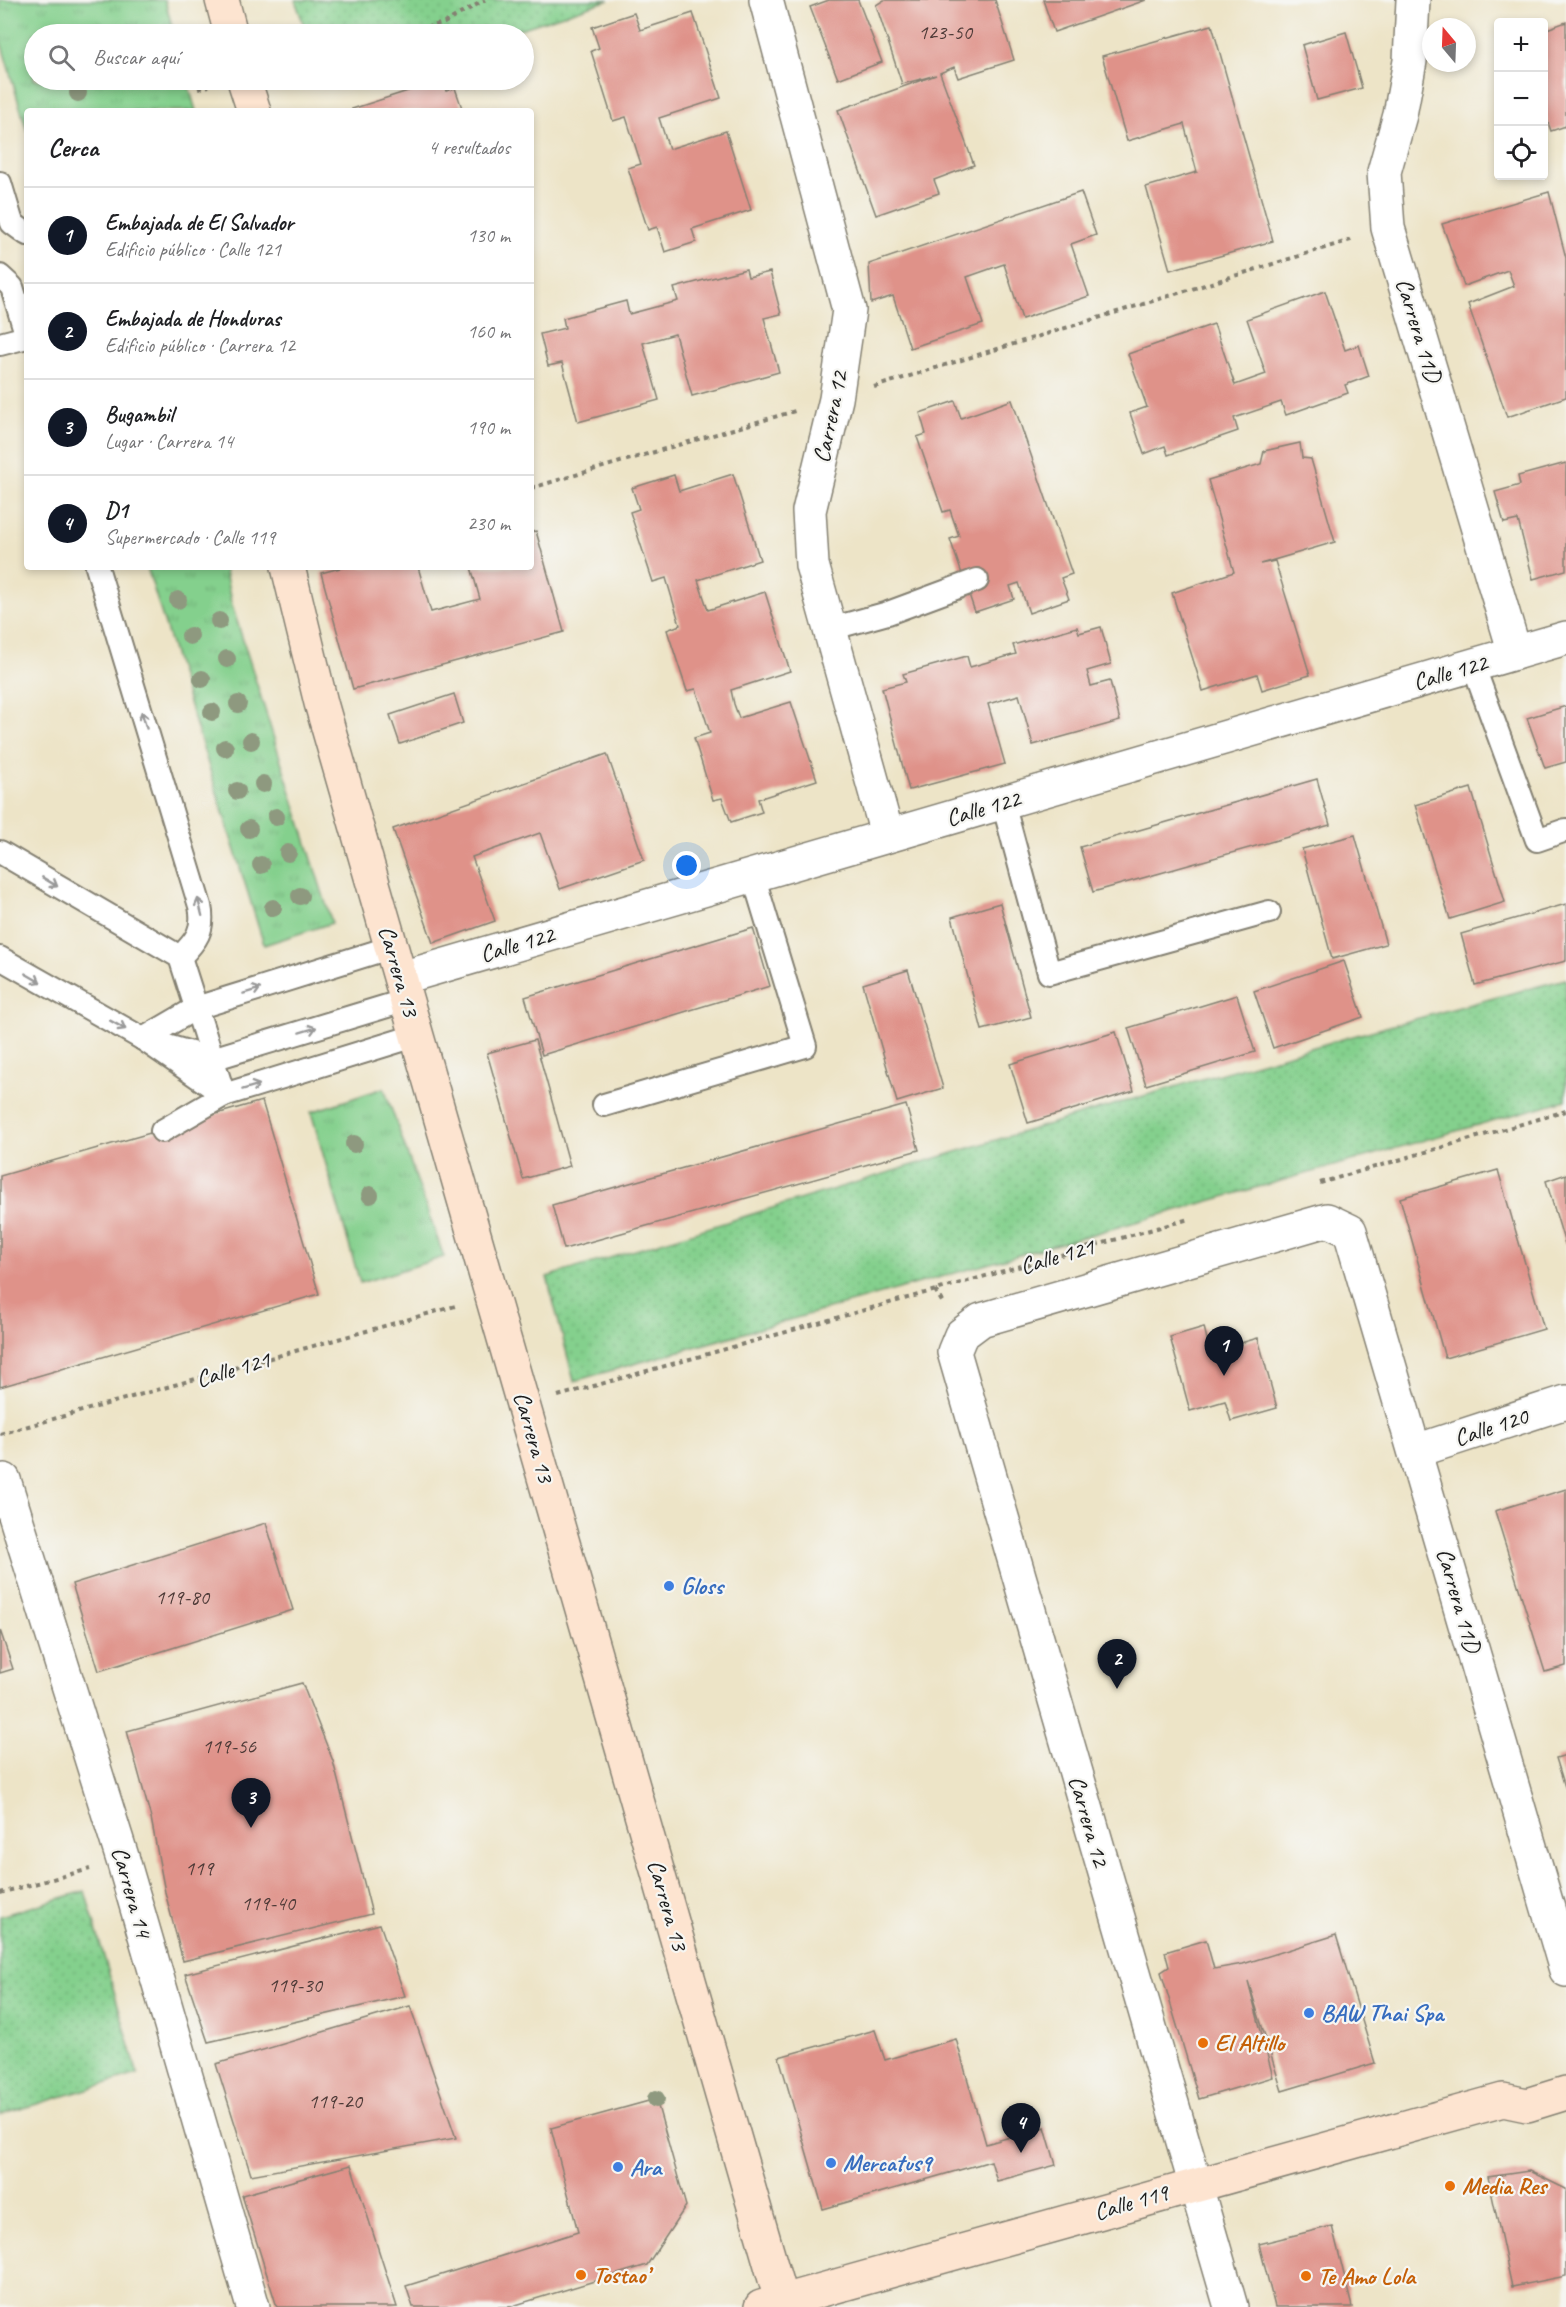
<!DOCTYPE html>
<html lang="es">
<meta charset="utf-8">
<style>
:root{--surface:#fff;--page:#f6f6f6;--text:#202124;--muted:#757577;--line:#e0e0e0;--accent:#111827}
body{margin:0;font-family:Caveat,sans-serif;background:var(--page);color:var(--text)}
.controls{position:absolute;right:18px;top:18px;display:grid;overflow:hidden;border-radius:6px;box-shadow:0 3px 9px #0003}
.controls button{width:54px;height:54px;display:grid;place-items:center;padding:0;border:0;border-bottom:2px solid var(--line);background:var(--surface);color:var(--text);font:30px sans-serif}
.compass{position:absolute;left:1422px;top:18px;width:54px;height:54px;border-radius:50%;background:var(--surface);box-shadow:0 3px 9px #0003;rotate:341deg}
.you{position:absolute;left:687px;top:866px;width:21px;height:21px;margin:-15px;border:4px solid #fff;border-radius:50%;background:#1a73e8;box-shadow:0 0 0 9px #1a73e833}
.badge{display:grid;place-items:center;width:39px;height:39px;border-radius:50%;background:var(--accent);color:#fff;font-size:20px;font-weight:700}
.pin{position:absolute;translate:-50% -50px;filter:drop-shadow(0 2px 3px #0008)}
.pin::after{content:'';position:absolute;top:32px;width:21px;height:18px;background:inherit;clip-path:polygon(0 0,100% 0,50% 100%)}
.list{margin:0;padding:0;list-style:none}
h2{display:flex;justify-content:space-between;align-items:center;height:78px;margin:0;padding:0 24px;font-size:26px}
h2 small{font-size:20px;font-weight:400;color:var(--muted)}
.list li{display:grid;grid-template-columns:39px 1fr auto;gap:18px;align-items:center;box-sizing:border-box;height:96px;padding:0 24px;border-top:2px solid var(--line)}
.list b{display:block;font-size:22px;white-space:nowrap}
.list p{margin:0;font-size:20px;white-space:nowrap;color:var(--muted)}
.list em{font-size:20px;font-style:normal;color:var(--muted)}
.icon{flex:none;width:33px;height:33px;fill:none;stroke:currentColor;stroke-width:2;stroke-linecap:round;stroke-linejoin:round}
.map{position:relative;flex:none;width:1566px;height:2307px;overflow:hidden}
.search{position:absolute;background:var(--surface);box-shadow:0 3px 9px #0003;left:24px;top:24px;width:510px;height:66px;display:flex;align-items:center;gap:15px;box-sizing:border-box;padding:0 21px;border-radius:33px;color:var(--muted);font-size:22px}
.panel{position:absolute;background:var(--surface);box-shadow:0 3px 9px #0003;left:24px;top:108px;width:510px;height:462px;border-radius:6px}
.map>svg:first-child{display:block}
.grass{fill:url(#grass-tufts);stroke:#507654;stroke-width:1.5}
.park{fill:url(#park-dots);stroke:#507654;stroke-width:1.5}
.building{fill:#df9289}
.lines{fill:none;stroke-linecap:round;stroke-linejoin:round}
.lane-casing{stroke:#848072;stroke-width:26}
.street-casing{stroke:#848072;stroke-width:36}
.secondary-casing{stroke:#848072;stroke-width:36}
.path{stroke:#848072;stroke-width:4;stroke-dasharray:4.5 4.5;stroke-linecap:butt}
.lane{stroke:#fff;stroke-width:22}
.street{stroke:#fff;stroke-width:33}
.secondary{stroke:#fde4d0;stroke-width:33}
.tree{fill:#8e997f}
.oneway{stroke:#999}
.shop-dot{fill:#3f7fe0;stroke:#f6f6f2;stroke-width:2}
.food-dot{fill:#e8710a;stroke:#f6f6f2;stroke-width:2}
.labels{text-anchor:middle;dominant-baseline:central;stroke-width:4.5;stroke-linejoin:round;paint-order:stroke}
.number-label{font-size:21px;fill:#4d3a37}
.street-label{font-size:24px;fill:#1c1c1c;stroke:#f6f6f2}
.shop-label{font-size:24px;font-weight:bold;fill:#366cbe;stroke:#f6f6f2;text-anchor:start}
.food-label{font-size:24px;font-weight:bold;fill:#c56008;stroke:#f6f6f2;text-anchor:start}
</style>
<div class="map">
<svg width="1566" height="2307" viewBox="0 0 1566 2307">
<defs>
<pattern id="grass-tufts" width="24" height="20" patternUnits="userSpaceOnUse" patternTransform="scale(1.5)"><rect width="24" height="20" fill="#84d08d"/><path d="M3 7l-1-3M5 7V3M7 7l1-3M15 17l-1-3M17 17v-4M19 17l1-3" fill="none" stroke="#71b279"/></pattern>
<pattern id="park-dots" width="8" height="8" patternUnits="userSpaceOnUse" patternTransform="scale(1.5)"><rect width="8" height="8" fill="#84d08d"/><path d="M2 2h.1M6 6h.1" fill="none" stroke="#71b279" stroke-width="1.8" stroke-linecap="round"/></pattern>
</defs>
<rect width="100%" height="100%" fill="#f6f6f2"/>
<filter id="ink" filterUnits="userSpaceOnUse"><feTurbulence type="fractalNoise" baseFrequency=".0167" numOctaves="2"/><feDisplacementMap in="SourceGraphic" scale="12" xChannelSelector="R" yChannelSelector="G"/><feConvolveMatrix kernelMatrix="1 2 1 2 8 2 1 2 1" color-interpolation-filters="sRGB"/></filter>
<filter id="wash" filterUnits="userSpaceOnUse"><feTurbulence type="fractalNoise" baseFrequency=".008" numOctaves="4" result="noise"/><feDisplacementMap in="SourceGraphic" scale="24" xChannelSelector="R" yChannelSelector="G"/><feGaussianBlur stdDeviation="1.35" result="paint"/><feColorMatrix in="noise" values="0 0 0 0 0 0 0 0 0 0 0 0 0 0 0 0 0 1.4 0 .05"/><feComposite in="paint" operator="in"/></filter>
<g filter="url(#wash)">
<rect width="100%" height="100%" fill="#ede4c7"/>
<!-- grass -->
<g class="grass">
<polygon points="0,0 165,0 174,34 34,34 34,80 187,80 196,111 27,111 27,131 0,39"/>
<polygon points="147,567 224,567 231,602 332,923 264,945"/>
<polygon points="384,1088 444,1257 360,1283 311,1112"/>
</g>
<!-- park -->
<g class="park">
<polygon points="295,0 609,0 505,34 307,34"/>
<path d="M1566,979V1100L574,1381L547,1277C885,1174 1223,1067 1566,979Z"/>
<polygon points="85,1891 138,2074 0,2115 0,1916"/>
</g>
<g id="blocks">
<!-- building -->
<g class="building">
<polygon points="829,0 858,0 882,62 838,79 810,7"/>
<polygon points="884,0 995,0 1014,60 958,78 954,67 940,73 974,165 934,180 939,193 876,215 838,110 936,75 902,84 876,5"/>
<polygon points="1043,0 1146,0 1054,32"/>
<polygon points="634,13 640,30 693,13 721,98 659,118 669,149 726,131 751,210 692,229 696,242 665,252 657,227 648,230 628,168 641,164 626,117 613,121 591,51 599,48 592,27"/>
<polygon points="1566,22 1566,126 1551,131 1544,111 1544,30"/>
<polygon points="1212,25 1273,241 1170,270 1146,187 1197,172 1184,124 1127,141 1102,56"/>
<polygon points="1346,32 1362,88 1317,100 1302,45"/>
<polygon points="408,80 442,80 446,91 455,88 463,111 353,111 352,109 411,90"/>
<polygon points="1081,192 1096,235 1071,244 1089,296 1022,319 1004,264 967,277 983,324 910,348 893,296 871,303 869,264"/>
<polygon points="1549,192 1566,258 1566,397 1507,417 1468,304 1514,286 1508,270 1464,286 1442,224"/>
<polygon points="746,269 748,277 770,272 781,314 764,318 779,372 692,396 675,334 643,343 659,400 578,422 562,363 548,366 540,334 565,328 563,318 626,301 629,314 678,301 674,288"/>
<polygon points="1325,291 1345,350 1359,345 1369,376 1345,385 1348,393 1286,415 1281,402 1234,418 1238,431 1168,455 1165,446 1144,454 1130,413 1147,407 1128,354 1214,324 1235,385 1266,374 1247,319"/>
<polygon points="1012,400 1072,574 1061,578 1069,599 1029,613 1019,583 1010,586 1014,599 975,612 950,539 959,536 950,510 943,512 917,437 926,434 920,413 955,401 961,418"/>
<polygon points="1300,443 1302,458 1311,459 1335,542 1260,564 1275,561 1310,675 1262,690 1257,674 1203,691 1172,593 1234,572 1208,480 1261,464 1264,451"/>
<polygon points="1566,463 1566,570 1533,579 1518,520 1504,523 1495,492 1520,485 1518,476"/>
<polygon points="733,474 760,560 698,580 708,610 765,592 790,671 731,690 734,704 739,718 791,702 817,780 758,799 762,812 731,822 722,798 713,800 694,738 710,733 696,689 687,691 667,630 680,625 666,578 653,582 630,512 639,509 632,488 674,475 679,491"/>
<polygon points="536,531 564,632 353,689 321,573 344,567 418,567 431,612 480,599 471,567 531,567 531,532"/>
<polygon points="1077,627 1079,633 1101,627 1111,664 1087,671 1091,686 1110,681 1120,721 1033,745 1019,695 988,704 1005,764 909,790 882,688 906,682 903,674 967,656 970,667 1016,654 1013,645"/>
<polygon points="454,694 463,723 400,744 390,715"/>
<polygon points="1566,706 1566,762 1545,768 1527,718"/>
<polygon points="607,754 644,860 560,889 540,833 472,857 495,921 433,943 393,829"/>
<polygon points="1317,779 1330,825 1093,892 1080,847"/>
<polygon points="1471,788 1505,902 1450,919 1415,805"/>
<polygon points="1355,835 1386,944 1332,959 1302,849"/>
<polygon points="1000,903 1031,1017 982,1030 952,917"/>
<polygon points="1566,904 1566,961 1475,985 1461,934"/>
<polygon points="753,928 770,986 542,1055 525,997"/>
<polygon points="1344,961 1363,1017 1273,1048 1254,991"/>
<polygon points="908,970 943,1088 897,1102 863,984"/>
<polygon points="1237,995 1255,1052 1146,1085 1128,1028"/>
<polygon points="1116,1032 1134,1091 1028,1123 1010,1064"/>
<polygon points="535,1040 570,1166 523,1179 487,1053"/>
<polygon points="262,1101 319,1294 0,1387 0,1176"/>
<polygon points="906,1105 919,1150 564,1249 552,1205"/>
<polygon points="1498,1170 1544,1329 1445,1358 1400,1198"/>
<polygon points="1566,1174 1566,1244 1565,1244 1546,1181"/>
<polygon points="1204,1327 1210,1352 1258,1338 1277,1408 1231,1421 1225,1401 1190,1411 1170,1337"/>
<polygon points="1566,1489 1566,1666 1545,1672 1495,1511"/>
<polygon points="266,1523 293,1610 99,1671 72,1584"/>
<polygon points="0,1630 13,1669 0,1673"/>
<polygon points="302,1683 333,1761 372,1914 183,1961 165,1892 151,1818 127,1731"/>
<polygon points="1566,1755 1566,1787 1565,1787 1556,1758"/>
<polygon points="380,1924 405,1996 208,2042 185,1974"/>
<polygon points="1336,1935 1375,2063 1282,2091 1248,1981 1273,2077 1199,2099 1161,1972 1169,1967 1165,1952 1206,1940 1214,1969 1243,1964"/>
<polygon points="410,2006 456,2138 251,2175 216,2064"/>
<polygon points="875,2030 885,2060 956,2039 986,2144 1045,2127 1056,2165 997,2181 991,2161 823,2209 779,2057"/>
<polygon points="656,2099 686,2206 647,2265 509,2307 413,2307 406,2286 578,2232 551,2128"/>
<polygon points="351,2165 397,2307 277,2307 242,2195"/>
<polygon points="1529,2171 1566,2189 1566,2276 1512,2287 1488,2177"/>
<polygon points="1332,2226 1352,2307 1275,2307 1259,2244"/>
</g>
</g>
</g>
<g filter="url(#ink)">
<use href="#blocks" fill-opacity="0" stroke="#848072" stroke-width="1.5"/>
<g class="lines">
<!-- lane casing -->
<g class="lane-casing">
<g id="lane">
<polyline points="0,183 12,223 27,234"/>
<polyline points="0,276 12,287 27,337"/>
<polyline points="0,344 27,337"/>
<path d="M97,567L200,906C205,930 196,941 180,957"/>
<polyline points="830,629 888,613 977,580"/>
<polyline points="1473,665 1537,840 1566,830"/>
<polyline points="1003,803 1049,973 1269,912"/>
<polyline points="0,852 180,957 224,1095"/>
<polyline points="0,958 143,1039 224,1095"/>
<polyline points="143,1039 212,1059 407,1000"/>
<polyline points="143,1039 196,1008 392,947"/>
<polyline points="604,1105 805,1046 753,875"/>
<polyline points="162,1131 224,1095 418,1035"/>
</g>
</g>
<!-- street casing -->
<g class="street-casing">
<g id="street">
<polyline points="766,0 849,310 836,399 809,511 812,565 887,834"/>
<polyline points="1413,0 1410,61 1400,115 1384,172 1388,228 1515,653"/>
<polyline points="401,978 1566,638"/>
<polyline points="1416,1451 1566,1402"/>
<polyline points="0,1481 4,1480 123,1860 253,2307"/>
<polyline points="1231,2307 954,1352 961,1335 981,1320 1327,1220 1350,1231 1566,1970"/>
</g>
</g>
<!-- secondary casing -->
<g class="secondary-casing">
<g id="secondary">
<polyline points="222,0 231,34"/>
<polyline points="244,80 254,111"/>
<polyline points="288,567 321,703 783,2307"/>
<polyline points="761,2307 1503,2100 1527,2105 1566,2093"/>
</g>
</g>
<!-- path -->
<g class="path">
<polyline points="400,34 444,23 485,0"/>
<polyline points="198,89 209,86"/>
<polyline points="874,387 1354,239"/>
<polyline points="531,488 795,411"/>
<polyline points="1320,1183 1566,1111"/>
<polyline points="935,1290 944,1305"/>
<polyline points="558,1396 1189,1219"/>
<polyline points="0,1434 459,1305"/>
<polyline points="0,1893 90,1869"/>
</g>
<!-- lane -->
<use href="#lane" class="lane"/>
<!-- street -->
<use href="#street" class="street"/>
<!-- secondary -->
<use href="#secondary" class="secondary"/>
</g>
<!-- trees -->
<g class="tree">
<circle cx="78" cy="93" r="9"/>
<circle cx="178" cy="600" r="9"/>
<circle cx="219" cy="621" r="9"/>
<circle cx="190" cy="636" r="9"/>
<circle cx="227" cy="659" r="9"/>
<circle cx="202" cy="679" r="9"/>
<circle cx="238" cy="704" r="9"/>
<circle cx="212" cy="712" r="9"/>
<circle cx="251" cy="741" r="9"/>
<circle cx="225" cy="748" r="9"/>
<circle cx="263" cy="784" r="9"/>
<circle cx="237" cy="791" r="9"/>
<circle cx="276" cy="817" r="9"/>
<circle cx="249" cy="829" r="9"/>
<circle cx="288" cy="853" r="9"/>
<circle cx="261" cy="865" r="9"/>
<circle cx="300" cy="896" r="9"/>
<circle cx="273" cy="908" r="9"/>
<circle cx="354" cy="1144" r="9"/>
<circle cx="370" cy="1195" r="9"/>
<circle cx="656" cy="2099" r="9"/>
</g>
<!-- one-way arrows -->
<defs><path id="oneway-shaft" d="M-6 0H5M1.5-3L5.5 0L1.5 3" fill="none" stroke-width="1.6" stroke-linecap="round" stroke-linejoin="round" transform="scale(1.5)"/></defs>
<g class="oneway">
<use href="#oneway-shaft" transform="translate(144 720) rotate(-107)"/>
<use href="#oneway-shaft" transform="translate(50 882) rotate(31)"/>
<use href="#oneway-shaft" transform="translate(200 907) rotate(-104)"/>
<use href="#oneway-shaft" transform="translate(33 978) rotate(30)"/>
<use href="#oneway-shaft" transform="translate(252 991) rotate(-17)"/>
<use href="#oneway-shaft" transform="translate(118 1025) rotate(29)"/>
<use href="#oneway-shaft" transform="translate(308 1030) rotate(-17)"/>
<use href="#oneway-shaft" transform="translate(251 1087) rotate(-17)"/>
</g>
</g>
<!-- markers -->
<g class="shop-dot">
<circle cx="669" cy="1586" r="6"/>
<circle cx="1309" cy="2013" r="6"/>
<circle cx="831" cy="2163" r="6"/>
<circle cx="618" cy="2167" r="6"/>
</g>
<g class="food-dot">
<circle cx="1203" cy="2043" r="6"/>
<circle cx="1450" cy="2186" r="6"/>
<circle cx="581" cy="2275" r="6"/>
<circle cx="1306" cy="2276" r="6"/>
</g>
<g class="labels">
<!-- number labels -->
<g class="number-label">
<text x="945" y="32">123-50</text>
<text x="182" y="1597">119-80</text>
<text x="229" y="1746">119-56</text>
<text x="199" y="1868">119</text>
<text x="268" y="1903">119-40</text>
<text x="295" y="1985">119-30</text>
<text x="335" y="2101">119-20</text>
</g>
<!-- street labels -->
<g class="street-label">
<text transform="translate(1419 330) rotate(73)">Carrera 11D</text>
<text transform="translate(830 417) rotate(-78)">Carrera 12</text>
<text transform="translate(1450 672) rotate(-16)">Calle 122</text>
<text transform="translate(983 808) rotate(-16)">Calle 122</text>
<text transform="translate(517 944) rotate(-16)">Calle 122</text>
<text transform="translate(399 971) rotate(74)">Carrera 13</text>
<text transform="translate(1057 1256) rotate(-16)">Calle 121</text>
<text transform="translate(233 1369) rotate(-16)">Calle 121</text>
<text transform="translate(1491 1427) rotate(-18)">Calle 120</text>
<text transform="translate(534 1437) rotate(74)">Carrera 13</text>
<text transform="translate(1459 1600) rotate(74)">Carrera 11D</text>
<text transform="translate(1089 1821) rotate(74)">Carrera 12</text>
<text transform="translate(132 1892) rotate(74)">Carrera 14</text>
<text transform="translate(668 1905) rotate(74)">Carrera 13</text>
<text transform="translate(1131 2202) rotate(-16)">Calle 119</text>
</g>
<!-- shop labels -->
<g class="shop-label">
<text x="681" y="1586">Gloss</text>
<text x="1321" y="2013">BAW Thai Spa</text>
<text x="843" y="2163">Mercatus9</text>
<text x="630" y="2167">Ara</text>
</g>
<!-- food labels -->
<g class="food-label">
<text x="1215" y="2043">El Altillo</text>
<text x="1462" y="2186">Media Res</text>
<text x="593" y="2275">Tostao’</text>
<text x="1318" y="2276">Te Amo Lola</text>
</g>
</g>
</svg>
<div class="controls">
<button>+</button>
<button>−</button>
<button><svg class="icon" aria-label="locate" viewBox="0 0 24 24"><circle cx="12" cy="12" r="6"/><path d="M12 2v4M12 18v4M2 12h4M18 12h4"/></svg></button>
</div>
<svg class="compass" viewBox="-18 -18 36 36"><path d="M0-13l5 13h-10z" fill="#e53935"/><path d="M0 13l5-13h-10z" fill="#757577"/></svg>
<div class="you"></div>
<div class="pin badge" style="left:1224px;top:1376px">1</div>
<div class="pin badge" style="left:1117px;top:1689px">2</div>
<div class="pin badge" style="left:251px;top:1828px">3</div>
<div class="pin badge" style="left:1021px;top:2153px">4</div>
<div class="search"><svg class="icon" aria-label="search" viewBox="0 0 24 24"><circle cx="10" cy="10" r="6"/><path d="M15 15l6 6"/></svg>Buscar aquí</div>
<section class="panel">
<h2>Cerca<small>4 resultados</small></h2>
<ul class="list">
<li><span class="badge">1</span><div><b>Embajada de El Salvador</b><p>Edificio público · Calle 121</p></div><em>130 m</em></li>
<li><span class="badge">2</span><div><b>Embajada de Honduras</b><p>Edificio público · Carrera 12</p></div><em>160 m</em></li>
<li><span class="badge">3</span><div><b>Bugambil</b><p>Lugar · Carrera 14</p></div><em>190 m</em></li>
<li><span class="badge">4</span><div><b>D1</b><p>Supermercado · Calle 119</p></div><em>230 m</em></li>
</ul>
</section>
</div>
